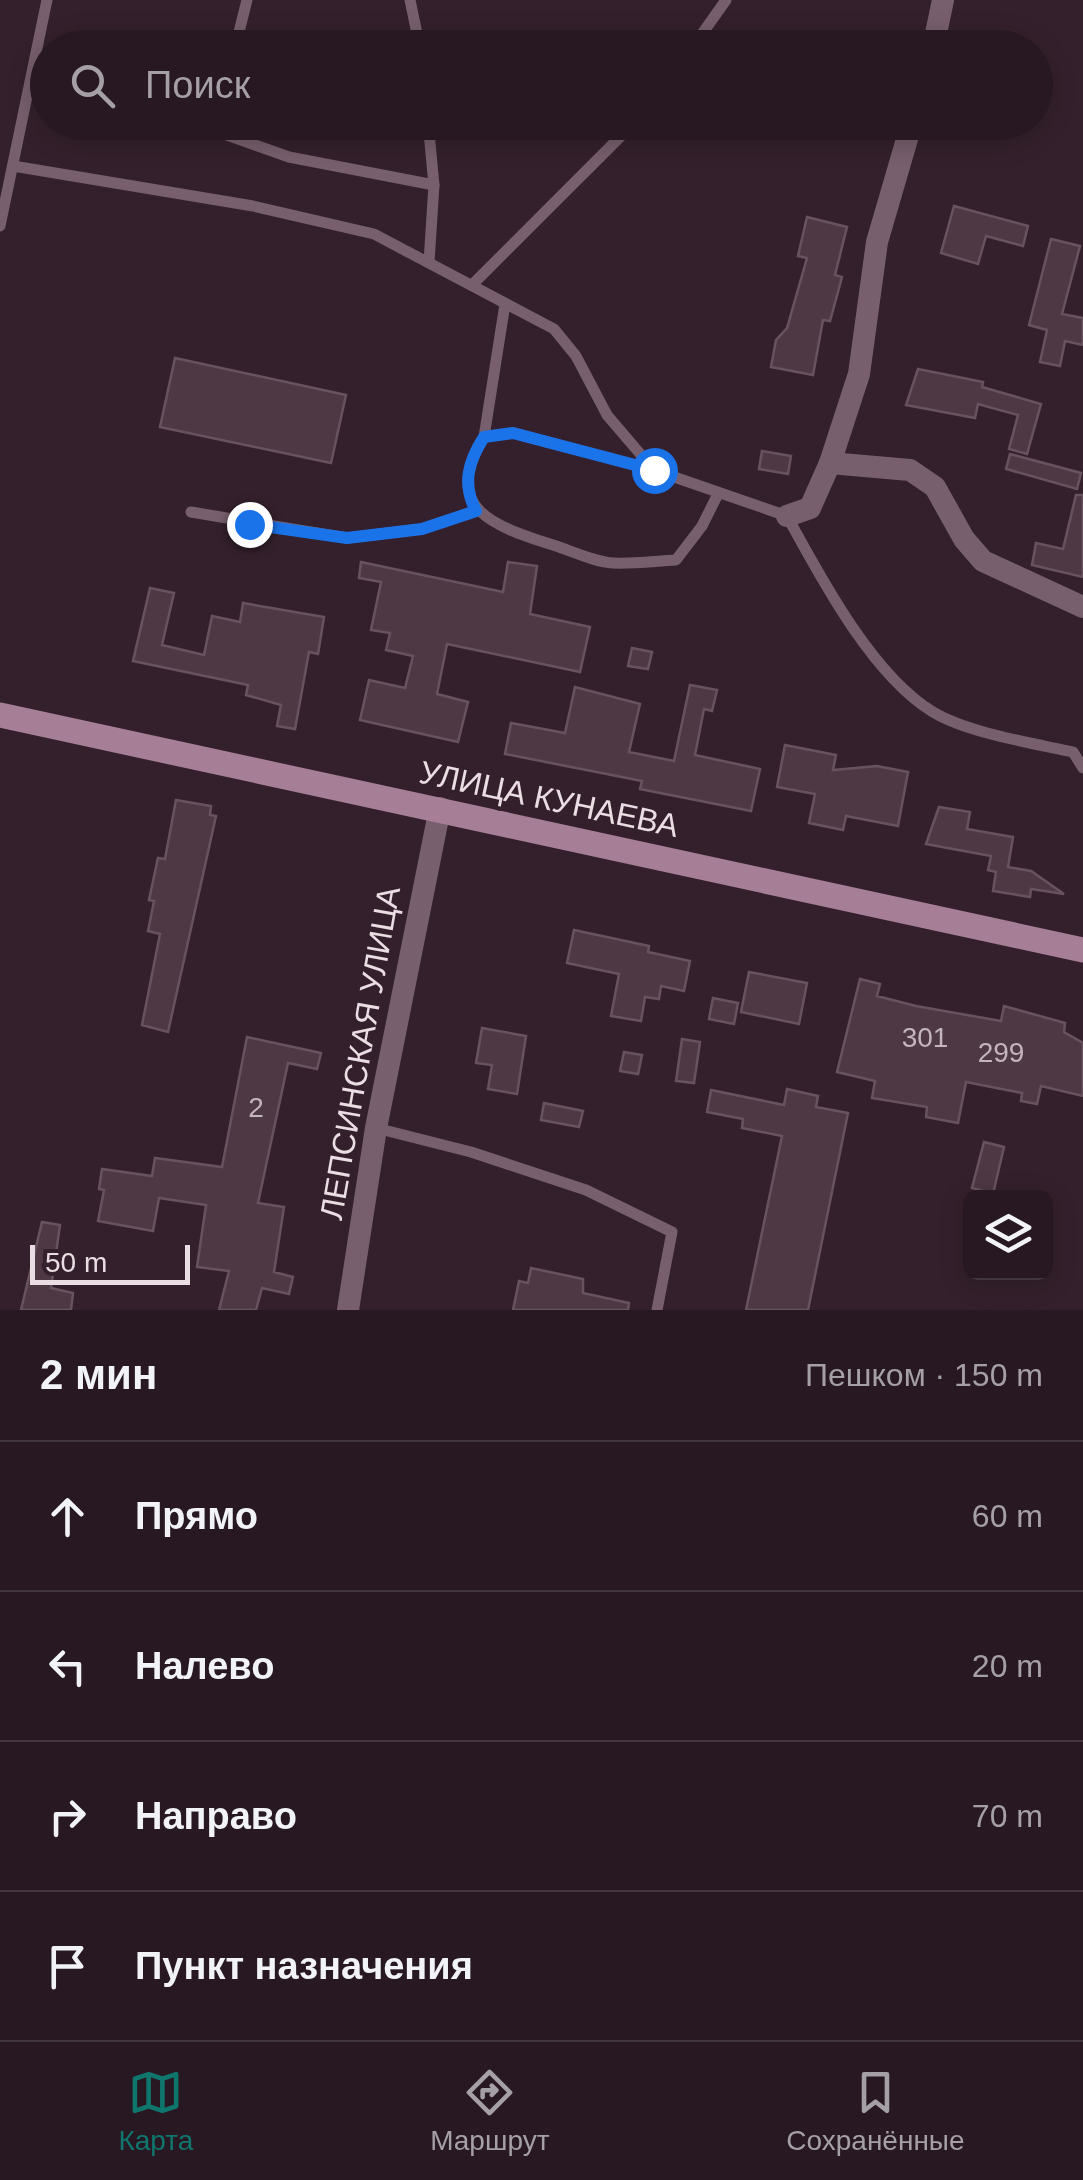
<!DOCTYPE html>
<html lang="ru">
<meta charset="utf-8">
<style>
:root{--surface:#271821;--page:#33252e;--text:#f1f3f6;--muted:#a4a0a5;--line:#43373f;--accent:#0f766e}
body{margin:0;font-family:Arial,sans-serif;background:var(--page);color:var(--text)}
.controls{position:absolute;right:30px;bottom:30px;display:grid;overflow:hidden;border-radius:15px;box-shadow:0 5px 25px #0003}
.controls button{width:90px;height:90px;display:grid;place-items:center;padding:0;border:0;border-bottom:2px solid var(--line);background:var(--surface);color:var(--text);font:50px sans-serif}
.scale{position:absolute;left:30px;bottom:25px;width:160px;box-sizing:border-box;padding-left:10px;border:5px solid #ebdde4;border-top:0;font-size:28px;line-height:35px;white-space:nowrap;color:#ebdde4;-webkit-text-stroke:8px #34202c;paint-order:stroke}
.stop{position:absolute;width:30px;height:30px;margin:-22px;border:8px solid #1a73e8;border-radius:50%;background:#fff}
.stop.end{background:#1a73e8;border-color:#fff;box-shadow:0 2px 10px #0008}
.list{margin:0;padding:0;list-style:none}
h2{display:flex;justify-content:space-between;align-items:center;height:130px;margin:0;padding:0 40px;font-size:42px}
h2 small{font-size:32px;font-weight:400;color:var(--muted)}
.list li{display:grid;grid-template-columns:65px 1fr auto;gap:30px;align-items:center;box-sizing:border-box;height:150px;padding:0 40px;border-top:2px solid var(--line)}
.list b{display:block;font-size:38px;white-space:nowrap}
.list em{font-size:32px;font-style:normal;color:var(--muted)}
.icon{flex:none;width:55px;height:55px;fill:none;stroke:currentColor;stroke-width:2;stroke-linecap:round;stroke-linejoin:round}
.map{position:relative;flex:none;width:1083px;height:1310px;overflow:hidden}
.search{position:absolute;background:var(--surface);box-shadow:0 5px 25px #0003;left:30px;right:30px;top:30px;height:110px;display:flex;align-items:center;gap:25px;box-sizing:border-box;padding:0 35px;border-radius:55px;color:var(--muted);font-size:38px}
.sheet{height:730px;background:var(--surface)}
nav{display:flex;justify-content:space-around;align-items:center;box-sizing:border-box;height:140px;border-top:2px solid var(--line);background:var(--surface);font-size:28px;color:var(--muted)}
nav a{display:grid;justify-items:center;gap:5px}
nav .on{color:var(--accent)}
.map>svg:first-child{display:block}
.building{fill:#4d3844;stroke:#69525f;stroke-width:2.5}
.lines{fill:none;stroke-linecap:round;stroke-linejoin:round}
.lane{stroke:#785f6d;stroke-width:11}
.street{stroke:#785f6d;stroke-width:22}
.secondary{stroke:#a67e95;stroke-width:25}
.route{stroke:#1a73e8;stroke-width:12}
.labels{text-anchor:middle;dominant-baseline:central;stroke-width:9;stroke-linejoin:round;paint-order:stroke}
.number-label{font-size:28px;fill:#c4b4bc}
.street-label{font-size:32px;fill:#ebdde4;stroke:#34202c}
</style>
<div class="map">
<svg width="1083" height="1310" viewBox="0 0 1083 1310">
<rect width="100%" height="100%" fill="#34202c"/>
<!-- building -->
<g class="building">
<polygon points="954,206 1028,226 1023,246 986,236 978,264 941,253"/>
<polygon points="807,217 847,227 835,275 842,277 830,321 823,320 813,375 771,367 776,340 787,328 807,258 798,256"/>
<polygon points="1051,239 1080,246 1062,314 1083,318 1083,345 1065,341 1060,366 1040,362 1047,330 1029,325"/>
<polygon points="175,358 346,395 331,463 160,427"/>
<polygon points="918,369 983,382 982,387 1041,404 1027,454 1009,449 1018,415 978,404 975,418 906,405"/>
<polygon points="762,451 791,456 788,474 759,469"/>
<polygon points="1010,454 1081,473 1077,489 1006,469"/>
<polygon points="1076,495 1083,495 1083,577 1032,565 1036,543 1063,549"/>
<polygon points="361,562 503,592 508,562 537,566 530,614 590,627 580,672 447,644 437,694 468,702 458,742 360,720 369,680 405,688 413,656 386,650 390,633 371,630 381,582 359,578"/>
<polygon points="150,588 174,593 162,645 204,655 212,616 240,622 243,603 324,617 318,654 309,652 295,729 277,726 281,705 246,695 248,685 133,661"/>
<polygon points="632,648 652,652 648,669 628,666"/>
<polygon points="690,685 717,690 712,711 704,709 695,755 760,769 751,811 640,789 642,781 505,754 511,723 565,733 575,687 640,704 629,752 674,761"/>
<polygon points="785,745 836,755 833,770 877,766 908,772 898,826 846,816 843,830 809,823 815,794 777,787"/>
<polygon points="176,800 211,806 210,815 216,816 168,1032 142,1025 160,934 148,931 154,901 149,900 158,858 165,859"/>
<polygon points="939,807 970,812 967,829 1013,837 1008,867 1031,871 1064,894 1031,889 1030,897 993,891 996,872 988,870 991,856 926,844"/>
<polygon points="574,930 649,946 648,952 690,961 684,991 661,986 659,999 645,997 641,1021 611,1016 619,974 567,963"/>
<polygon points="749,972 807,983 799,1024 741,1012"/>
<polygon points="860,979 880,984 877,996 916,1006 1001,1021 1004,1006 1065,1023 1064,1032 1083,1043 1083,1096 1041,1086 1037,1104 1021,1101 1022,1093 966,1082 958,1123 926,1117 927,1107 872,1098 875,1081 837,1072"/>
<polygon points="713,998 738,1003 734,1024 709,1019"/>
<polygon points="482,1028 526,1036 517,1094 488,1089 492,1065 476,1063"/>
<polygon points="247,1037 321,1053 317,1069 288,1063 258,1203 284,1207 274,1272 293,1277 289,1294 262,1288 256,1310 219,1310 229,1271 197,1267 206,1205 159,1198 153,1231 98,1221 104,1190 99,1189 102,1169 152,1176 155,1158 222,1167"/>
<polygon points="682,1039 700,1042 694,1083 676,1081"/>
<polygon points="624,1052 642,1055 638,1074 620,1071"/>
<polygon points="787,1089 818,1096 816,1107 848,1113 808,1310 746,1310 782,1136 742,1128 743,1119 707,1112 711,1090 784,1105"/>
<polygon points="544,1103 583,1111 579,1127 541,1120"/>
<polygon points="984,1142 1004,1147 993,1194 972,1188"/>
<polygon points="42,1222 60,1225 51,1288 73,1293 71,1310 21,1310"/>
<polygon points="531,1268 583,1279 583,1293 629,1303 628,1310 513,1310 519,1281 528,1283"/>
</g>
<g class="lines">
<!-- lane -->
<g class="lane">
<polyline points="410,0 420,48"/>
<polyline points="235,48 247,0"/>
<polyline points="692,48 726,0"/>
<polyline points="224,122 227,135 289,157 434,185"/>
<polyline points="428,122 434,185 429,262"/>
<path d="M13,166L253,206L374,234L554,329L576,356L607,415L654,470L787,516C821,578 872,675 933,712C968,733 1032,743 1073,752L1083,768"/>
<polyline points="0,226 47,0"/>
<polyline points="472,285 635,122"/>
<polyline points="484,437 505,304"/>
<path d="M654,470L513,433L484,437C440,508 493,526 553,545C572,551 594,562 613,563C634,564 655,561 676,560L702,526L718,494"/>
<polyline points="191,512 347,538 422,529 476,511"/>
<polyline points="376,1128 471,1152 586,1190 672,1232 657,1310"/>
</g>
<!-- street -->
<g class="street">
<polyline points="933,48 943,0"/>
<polyline points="830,463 910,470 935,487 964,539 983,561 1083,607"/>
<polyline points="787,516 810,508 830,463 859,374 877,242 912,122"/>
<polyline points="348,1310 376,1128 440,808"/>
</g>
<!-- secondary -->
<polyline class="secondary" points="0,715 1083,950"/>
</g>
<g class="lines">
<!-- route -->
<path class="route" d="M249,524L347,538L422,529L476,511C462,484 468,462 484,437L513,433L654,470"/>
</g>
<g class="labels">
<!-- number labels -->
<g class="number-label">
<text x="925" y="1037">301</text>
<text x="1001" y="1052">299</text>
<text x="256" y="1107">2</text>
</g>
<!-- street labels -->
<g class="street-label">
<text transform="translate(549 799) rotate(12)">УЛИЦА КУНАЕВА</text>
<text transform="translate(360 1053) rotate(-80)">ЛЕПСИНСКАЯ УЛИЦА</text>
</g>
</g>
</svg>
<div class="controls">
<button><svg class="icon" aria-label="layers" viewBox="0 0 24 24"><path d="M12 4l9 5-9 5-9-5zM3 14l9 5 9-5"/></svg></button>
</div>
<div class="scale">50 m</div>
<div class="stop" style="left:654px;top:470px"></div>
<div class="stop end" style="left:249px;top:524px"></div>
<div class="search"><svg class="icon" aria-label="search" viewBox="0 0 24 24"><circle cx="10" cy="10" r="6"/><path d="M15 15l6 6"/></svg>Поиск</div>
</div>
<section class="sheet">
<h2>2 мин<small>Пешком · 150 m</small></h2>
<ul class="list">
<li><svg class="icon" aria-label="ahead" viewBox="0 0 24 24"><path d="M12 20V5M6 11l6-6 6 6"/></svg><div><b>Прямо</b></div><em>60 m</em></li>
<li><svg class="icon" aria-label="left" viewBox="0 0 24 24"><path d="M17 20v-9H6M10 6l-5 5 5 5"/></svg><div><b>Налево</b></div><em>20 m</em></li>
<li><svg class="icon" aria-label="right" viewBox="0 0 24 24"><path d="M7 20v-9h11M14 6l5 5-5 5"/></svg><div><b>Направо</b></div><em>70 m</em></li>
<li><svg class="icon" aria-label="arrive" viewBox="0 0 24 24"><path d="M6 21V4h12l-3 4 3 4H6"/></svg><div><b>Пункт назначения</b></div></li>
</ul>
</section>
<nav>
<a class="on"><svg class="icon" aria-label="map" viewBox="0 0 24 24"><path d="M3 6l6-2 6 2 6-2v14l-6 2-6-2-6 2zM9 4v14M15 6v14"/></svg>Карта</a>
<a><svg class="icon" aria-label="directions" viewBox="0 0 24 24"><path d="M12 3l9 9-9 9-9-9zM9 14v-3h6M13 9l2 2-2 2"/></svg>Маршрут</a>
<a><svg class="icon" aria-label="saved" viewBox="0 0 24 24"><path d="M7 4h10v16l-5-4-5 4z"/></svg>Сохранённые</a>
</nav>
